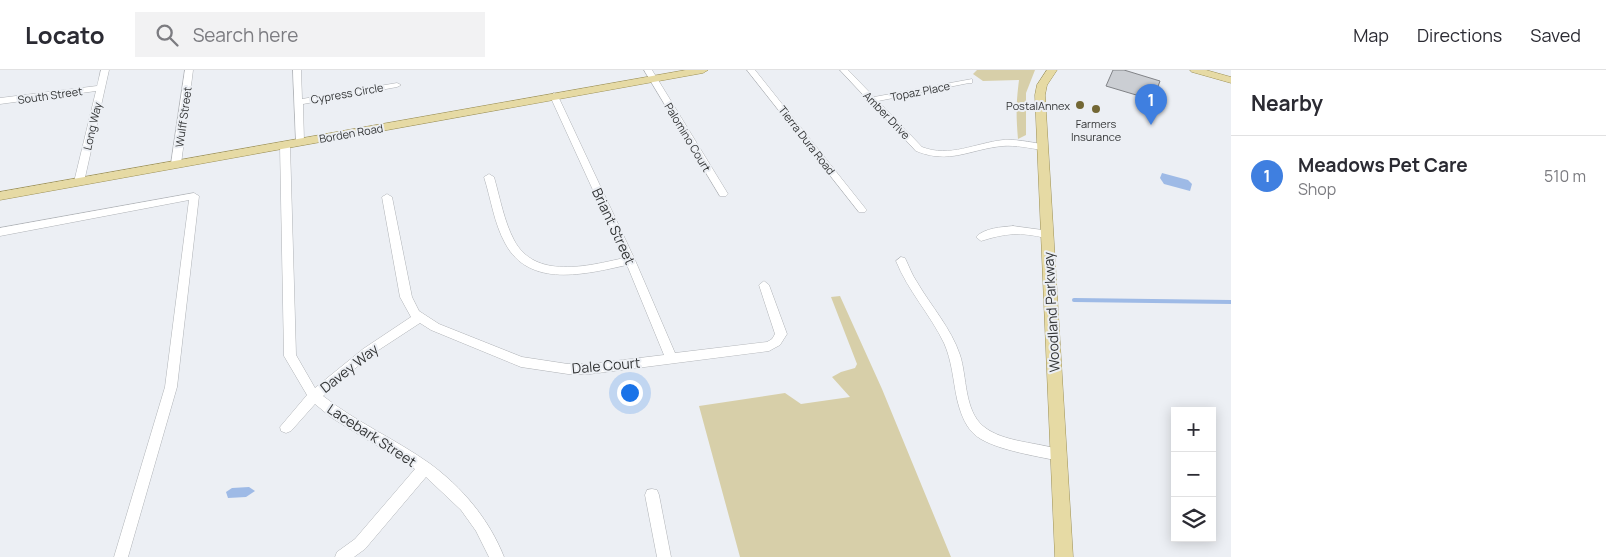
<!DOCTYPE html>
<meta charset="utf-8">
<style>
:root{--surface:#fff;--page:#f2f2f3;--text:#2b2b33;--muted:#7c7c81;--line:#e1e1e2;--accent:#2563eb}
body{margin:0;font-family:Manrope,sans-serif;background:var(--page);color:var(--text)}
.controls{position:absolute;right:15px;bottom:15px;display:grid;overflow:hidden;border-radius:0px;box-shadow:0 2px 12px #0003}
.controls button{width:45px;height:45px;display:grid;place-items:center;padding:0;border:0;border-bottom:1px solid var(--line);background:var(--surface);color:var(--text);font:25px sans-serif}
.you{position:absolute;left:629px;top:322px;width:18px;height:18px;margin:-12px;border:4px solid #fff;border-radius:50%;background:#1a73e8;box-shadow:0 0 0 8px #1a73e833}
.badge{display:grid;place-items:center;width:32px;height:32px;border-radius:50%;background:var(--accent);color:#fff;font-size:16px;font-weight:700}
.pin{position:absolute;translate:-50% -41px;filter:drop-shadow(0 1px 2px #0008)}
.pin::after{content:'';position:absolute;top:26px;width:18px;height:15px;background:inherit;clip-path:polygon(0 0,100% 0,50% 100%)}
.list{margin:0;padding:0;list-style:none}
h2{display:flex;justify-content:space-between;align-items:center;height:65px;margin:0;padding:0 20px;font-size:21px}
h2 small{font-size:16px;font-weight:400;color:var(--muted)}
.list li{display:grid;grid-template-columns:32px 1fr auto;gap:15px;align-items:center;box-sizing:border-box;height:80px;padding:0 20px;border-top:1px solid var(--line)}
.list b{display:block;font-size:19px;white-space:nowrap}
.list p{margin:0;font-size:16px;white-space:nowrap;color:var(--muted)}
.list em{font-size:16px;font-style:normal;color:var(--muted)}
.icon{flex:none;width:28px;height:28px;fill:none;stroke:currentColor;stroke-width:2;stroke-linecap:round;stroke-linejoin:round}
.map{position:relative;flex:none;width:1231px;height:487px;overflow:hidden}
header{display:flex;align-items:center;gap:30px;box-sizing:border-box;height:70px;padding:0 25px;background:var(--surface);border-bottom:1px solid var(--line)}
header strong{font-size:24px}
nav{display:flex;gap:28px;margin-inline-start:auto;font-size:18px}
.search{width:350px;height:45px;background:var(--page);display:flex;align-items:center;gap:12px;box-sizing:border-box;padding:0 18px;border-radius:0px;color:var(--muted);font-size:19px}
main{display:flex}
aside{flex:1;background:var(--surface)}
.map>svg:first-child{display:block}
.green{fill:#d7cfa9}
.water{fill:#9ebae6}
.lines{fill:none;stroke-linecap:round;stroke-linejoin:round}
.stream{stroke:#9ebae6;stroke-width:4}
.building{fill:#cbced3;stroke:#818387}
.minor-casing{stroke:#afb2b6;stroke-width:1}
.major-casing{stroke:#9d9156;stroke-width:1}
.minor{fill:#fff;fill-rule:evenodd}
.major{fill:#e6daa4;fill-rule:evenodd}
.poi-dot{fill:#736734;stroke:#eceff4;stroke-width:2}
.labels{text-anchor:middle;dominant-baseline:central;stroke-width:4;stroke-linejoin:round;paint-order:stroke}
.far-street-label{font-size:11px;fill:#333536;stroke:#eceff4}
.far-poi-label{font-size:11px;fill:#333536;stroke:#eceff4;text-anchor:end}
.street-label{font-size:14px;fill:#333536;stroke:#eceff4}
</style>
<header>
<strong>Locato</strong>
<div class="search"><svg class="icon" aria-label="search" viewBox="0 0 24 24"><circle cx="10" cy="10" r="6"/><path d="M15 15l6 6"/></svg>Search here</div>
<nav><a>Map</a><a>Directions</a><a>Saved</a></nav>
</header>
<main>
<div class="map">
<svg width="1231" height="487" viewBox="0 0 1231 487">
<rect width="100%" height="100%" fill="#eceff4"/>
<!-- green -->
<g class="green">
<path d="M977,0H1035L1026,23V65L1018,69C1016,45 1016,34 1019,10L983,11L973,4Z"/>
<polygon points="840,226 882,319 951,487 740,487 699,336 785,323 801,334 850,327 832,307 841,302 855,298 857,294 831,227"/>
</g>
<!-- water -->
<g class="water">
<polygon points="1162,103 1188,110 1192,114 1190,121 1164,114 1160,108"/>
<polygon points="249,417 255,421 246,427 228,428 226,422 232,418"/>
</g>
<g class="lines">
<!-- stream -->
<polyline class="stream" points="1074,230 1231,232"/>
</g>
<!-- building -->
<polygon class="building" points="1113,0 1124,0 1160,11 1153,30 1106,16"/>
<g class="lines">
<!-- minor casing -->
<g class="minor-casing">
<g id="minor">
<polygon points="101,0 109,0 84,112 79,115 74,112 96,21 0,34 0,28 97,16"/>
<polygon points="185,0 193,0 181,94 176,97 171,94"/>
<polygon points="293,0 301,0 302,29 397,13 401,15 397,17 303,34 304,72 300,75 296,72"/>
<polygon points="644,0 652,0 728,124 726,126 720,126"/>
<polygon points="747,0 755,0 865,138 867,140 865,142 859,142"/>
<path d="M840,0H848L874,27L972,9V13H969L878,31L922,77C950,88 975,73 1003,70C1016,69 1029,72 1042,74L1047,77L1042,80C1029,78 1016,75 1003,76C970,79 950,95 916,81Z"/>
<path d="M554,23L558,26L635,190L675,283L767,272L772,269L775,264L759,215L764,211L769,215L787,264L780,275L769,281L590,304H568L521,297L431,260L420,253L371,285L323,326C356,352 395,369 429,393C462,417 489,449 504,487H489L476,461L461,440L426,407L365,479L354,487H335L337,482L355,469L415,399L332,348L315,334L291,361L286,363L281,361L280,357L307,325L284,286L280,75L285,72L290,75L296,285L315,318L363,279L411,247L400,227L382,127L387,124L392,127L412,227L419,241L439,254L522,287L568,294H590L664,285L627,195C586,204 529,219 505,173C494,153 491,129 484,107L489,104L494,107C500,128 504,151 514,170C535,210 588,196 624,188L550,26Z"/>
<polygon points="194,123 199,126 177,317 128,487 114,487 165,317 189,130 0,166 0,158"/>
<path d="M1013,156L1050,161L1051,164L1046,168C1020,162 1006,163 981,171L976,167C984,158 1002,157 1013,156Z"/>
<path d="M901,187L905,188C909,196 912,205 917,212C931,236 951,258 960,285C967,306 964,340 983,356C1003,373 1040,372 1064,381L1066,385L1064,389L1059,391C1037,386 988,379 973,363C964,354 960,341 957,329C953,310 952,291 944,273C930,244 908,221 896,191Z"/>
<polygon points="652,419 657,420 659,425 671,487 657,487 645,425 647,420"/>
</g>
</g>
<!-- major casing -->
<g class="major-casing">
<g id="major">
<polygon points="686,0 708,0 703,3 0,130 0,122"/>
<polygon points="1047,0 1057,0 1047,15 1045,25 1073,487 1055,487 1035,25 1037,15"/>
<polygon points="1190,0 1206,0 1231,7 1231,13 1192,2"/>
</g>
</g>
<!-- minor -->
<use href="#minor" class="minor"/>
<!-- major -->
<use href="#major" class="major"/>
</g>
<!-- markers -->
<g class="poi-dot">
<circle cx="1080" cy="35" r="5"/>
<circle cx="1096" cy="39" r="5"/>
</g>
<g class="labels">
<!-- far-street labels -->
<g class="far-street-label">
<text transform="translate(920 21) rotate(-11)">Topaz Place</text>
<text transform="translate(347 23) rotate(-10)">Cypress Circle</text>
<text transform="translate(50 25) rotate(-8)">South Street</text>
<text transform="translate(887 45) rotate(46)">Amber Drive</text>
<text transform="translate(183 47) rotate(-82)">Wulff Street</text>
<text transform="translate(92 56) rotate(-77)">Long Way</text>
<text transform="translate(351 63) rotate(-10)">Borden Road</text>
<text transform="translate(688 67) rotate(59)">Palomino Court</text>
<text transform="translate(807 70) rotate(52)">Tierra Dura Road</text>
</g>
<!-- far-poi labels -->
<g class="far-poi-label">
<text x="1070" y="35">PostalAnnex</text>
<text x="1096" y="53" text-anchor="middle">Farmers<tspan x="1096" dy="13">Insurance</tspan></text>
</g>
<!-- street labels -->
<g class="street-label">
<text transform="translate(614 156) rotate(65)">Briant Street</text>
<text transform="translate(1051 242) rotate(-93)">Woodland Parkway</text>
<text transform="translate(606 295) rotate(-5)">Dale Court</text>
<text transform="translate(349 298) rotate(-38)">Davey Way</text>
<text transform="translate(372 365) rotate(33)">Lacebark Street</text>
</g>
</g>
</svg>
<div class="controls">
<button>+</button>
<button>−</button>
<button><svg class="icon" aria-label="layers" viewBox="0 0 24 24"><path d="M12 4l9 5-9 5-9-5zM3 14l9 5 9-5"/></svg></button>
</div>
<div class="you"></div>
<div class="pin badge" style="left:1151px;top:55px;background:#3f7fe0">1</div>
</div>
<aside>
<h2>Nearby<small></small></h2>
<ul class="list">
<li><span class="badge" style="background:#3f7fe0">1</span><div><b>Meadows Pet Care</b><p>Shop</p></div><em>510 m</em></li>
</ul>
</aside>
</main>
